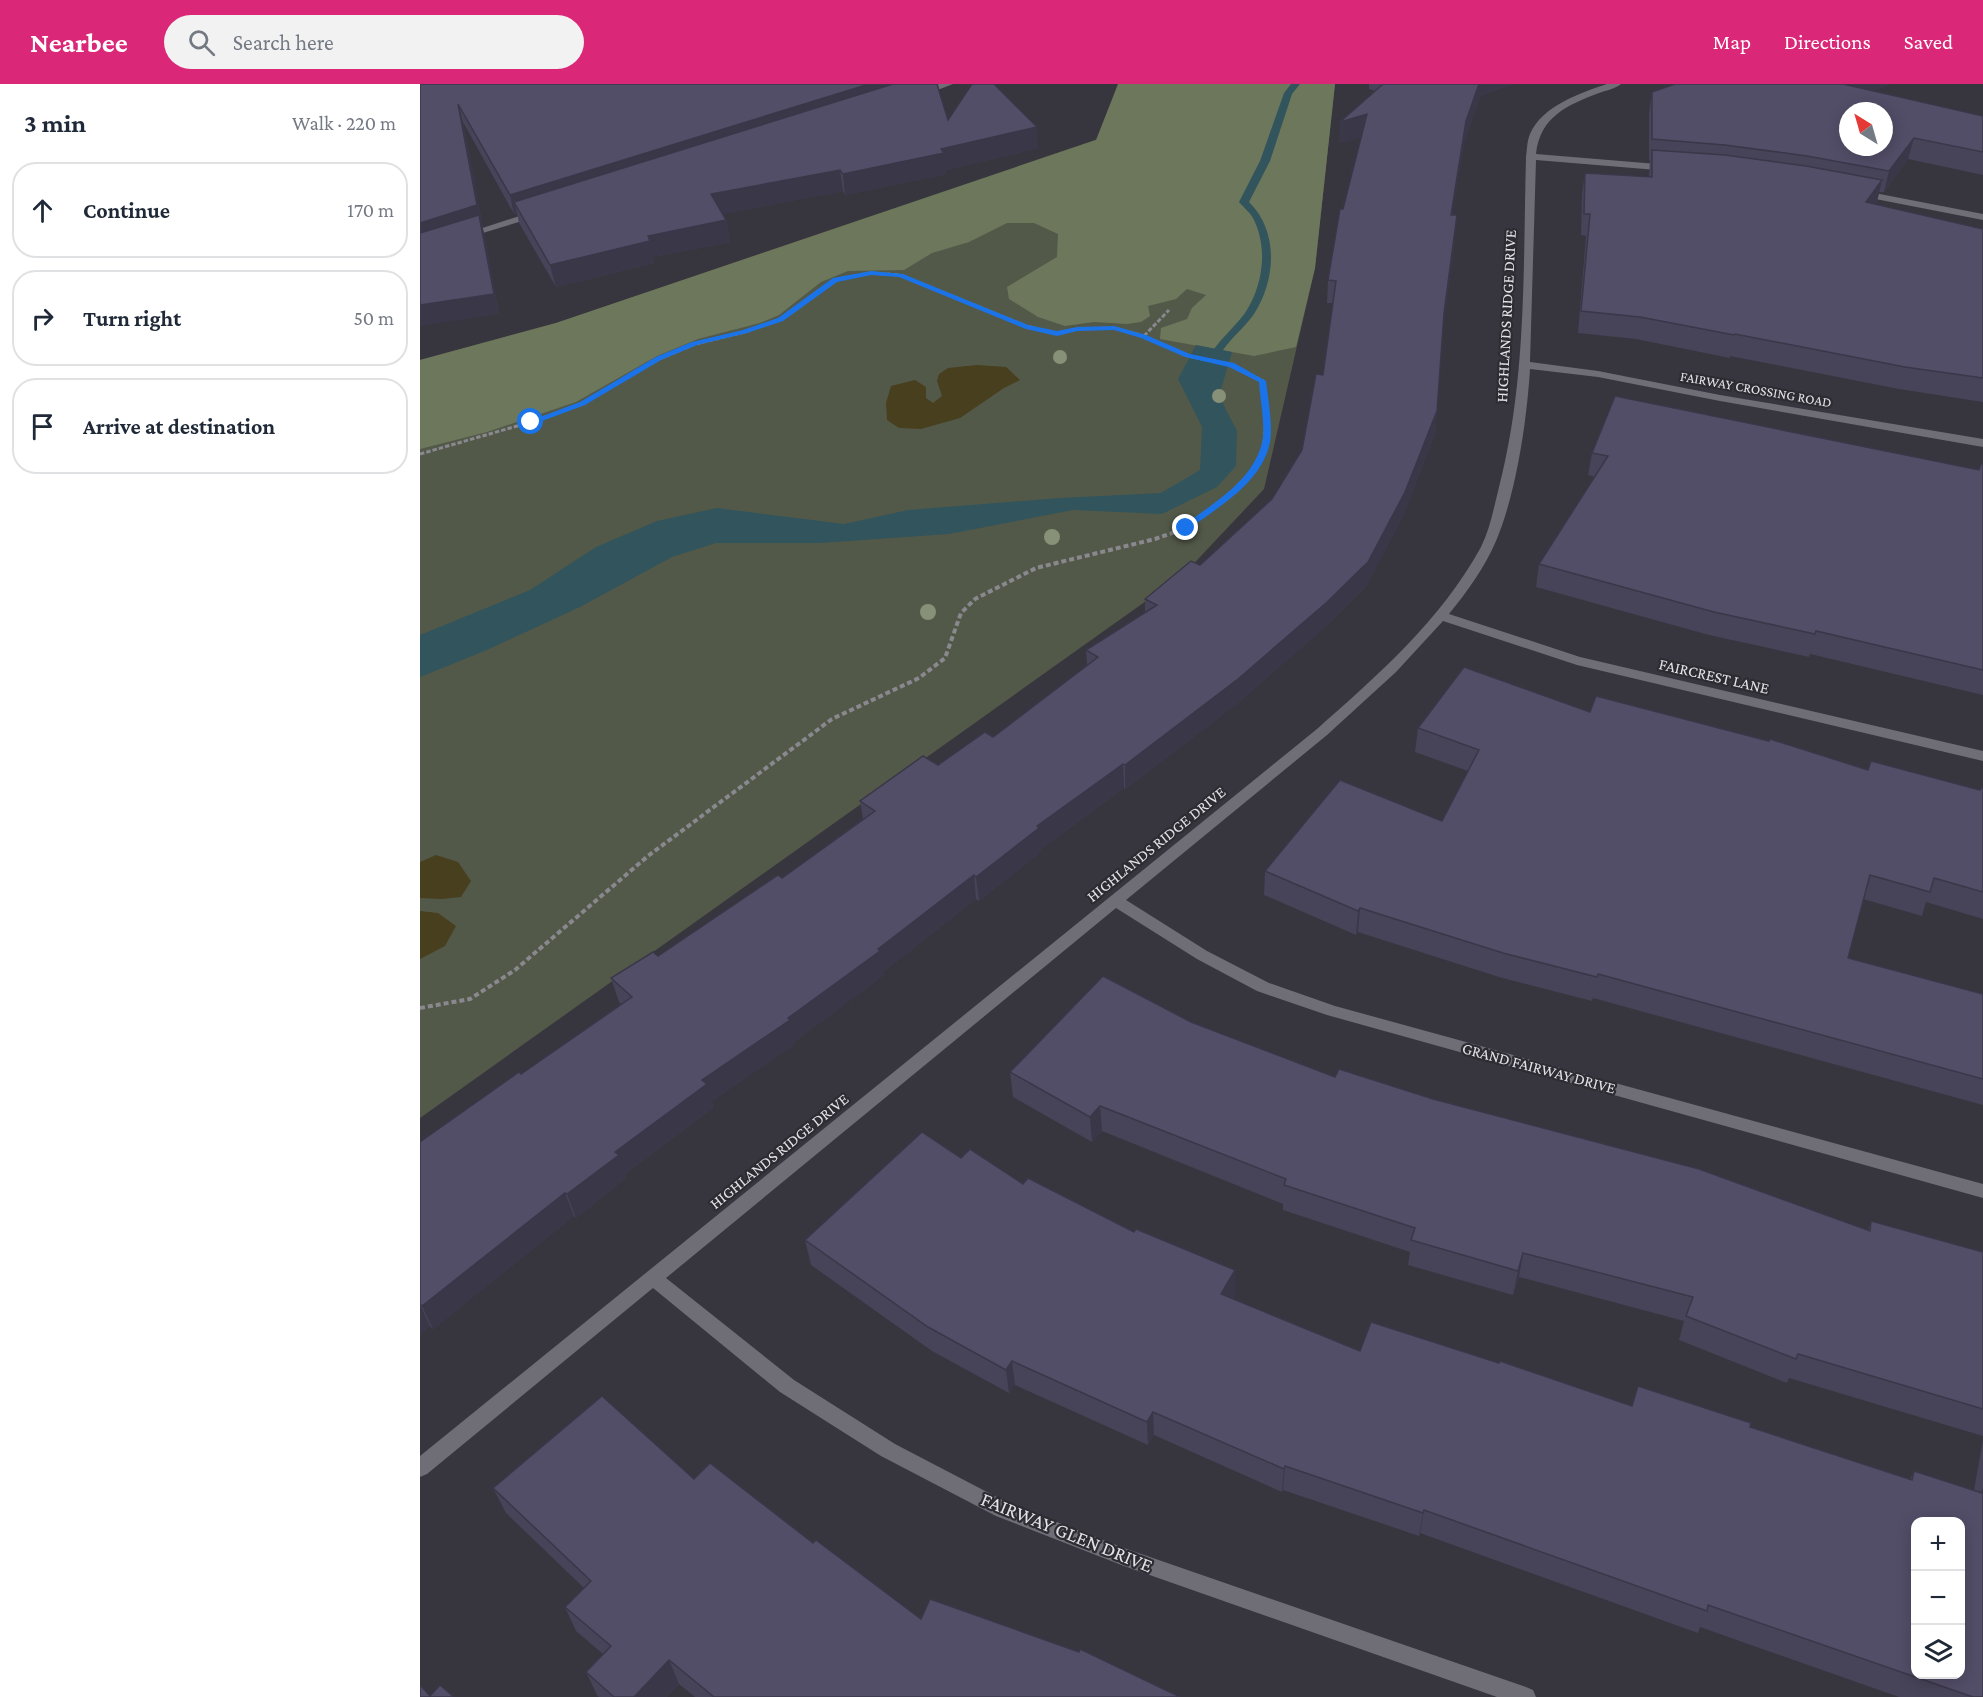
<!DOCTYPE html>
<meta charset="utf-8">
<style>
:root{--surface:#fff;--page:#f2f2f3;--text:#1f2937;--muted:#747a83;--line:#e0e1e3;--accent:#db2777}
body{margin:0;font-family:"Crimson Pro",serif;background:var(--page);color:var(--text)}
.controls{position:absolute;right:18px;bottom:18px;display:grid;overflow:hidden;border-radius:12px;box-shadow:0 3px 15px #0003}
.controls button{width:54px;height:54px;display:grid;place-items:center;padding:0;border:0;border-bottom:2px solid var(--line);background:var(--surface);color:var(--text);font:30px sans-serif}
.compass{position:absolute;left:1419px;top:18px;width:54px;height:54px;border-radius:50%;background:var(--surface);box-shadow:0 3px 15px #0003;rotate:323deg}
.stop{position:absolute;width:18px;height:18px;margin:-14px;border:4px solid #1a73e8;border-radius:50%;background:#fff}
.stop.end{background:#1a73e8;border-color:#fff;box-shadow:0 2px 6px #0008}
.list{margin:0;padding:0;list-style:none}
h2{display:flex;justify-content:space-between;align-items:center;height:78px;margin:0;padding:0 24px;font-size:26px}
h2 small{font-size:20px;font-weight:400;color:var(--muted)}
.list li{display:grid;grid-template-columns:39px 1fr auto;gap:18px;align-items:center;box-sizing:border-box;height:96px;margin:0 12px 12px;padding:0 12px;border:2px solid var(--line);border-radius:24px}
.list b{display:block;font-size:22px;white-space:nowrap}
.list em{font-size:20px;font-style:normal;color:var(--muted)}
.icon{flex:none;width:33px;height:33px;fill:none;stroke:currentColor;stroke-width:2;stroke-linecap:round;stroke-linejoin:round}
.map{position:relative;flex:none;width:1563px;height:1613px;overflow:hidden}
header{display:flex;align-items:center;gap:36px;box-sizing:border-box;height:84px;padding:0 30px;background:var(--accent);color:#fff}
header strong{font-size:28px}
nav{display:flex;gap:33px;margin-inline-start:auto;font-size:21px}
.search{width:420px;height:54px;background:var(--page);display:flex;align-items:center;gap:15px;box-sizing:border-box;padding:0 21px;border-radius:33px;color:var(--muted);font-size:22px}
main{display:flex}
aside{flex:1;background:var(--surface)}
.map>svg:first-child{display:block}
.green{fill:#535949}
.forest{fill:#6d775c}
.sand{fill:#473f1e}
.water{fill:#32545c}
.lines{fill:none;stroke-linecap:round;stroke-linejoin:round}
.stream{fill:#32545c;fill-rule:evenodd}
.path-far1{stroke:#89888e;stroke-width:3;stroke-dasharray:4.5 2;stroke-linecap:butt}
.path{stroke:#89888e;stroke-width:4;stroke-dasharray:5 3;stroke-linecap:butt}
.minor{fill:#6f6e77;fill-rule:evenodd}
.tree{fill:#879178}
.wall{fill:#474359}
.shaded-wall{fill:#3a3749}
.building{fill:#534e68;stroke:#3a3749;stroke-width:1.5;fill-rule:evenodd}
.route{fill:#1a73e8}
.labels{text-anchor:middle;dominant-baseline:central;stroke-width:4.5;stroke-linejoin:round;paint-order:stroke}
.far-street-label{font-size:14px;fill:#e3e2e7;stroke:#2d2c33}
.street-label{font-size:16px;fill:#e3e2e7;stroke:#2d2c33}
.near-street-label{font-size:20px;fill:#e3e2e7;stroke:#2d2c33}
</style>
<header>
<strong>Nearbee</strong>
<div class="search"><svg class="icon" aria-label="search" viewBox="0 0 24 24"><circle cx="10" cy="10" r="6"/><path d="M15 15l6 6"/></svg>Search here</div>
<nav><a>Map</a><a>Directions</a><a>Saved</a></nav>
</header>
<main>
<aside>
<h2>3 min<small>Walk · 220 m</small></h2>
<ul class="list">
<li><svg class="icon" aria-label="ahead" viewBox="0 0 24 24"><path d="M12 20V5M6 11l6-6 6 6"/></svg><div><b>Continue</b></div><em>170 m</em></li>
<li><svg class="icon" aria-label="right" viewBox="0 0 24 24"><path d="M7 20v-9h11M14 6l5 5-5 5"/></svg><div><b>Turn right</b></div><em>50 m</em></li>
<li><svg class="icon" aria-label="arrive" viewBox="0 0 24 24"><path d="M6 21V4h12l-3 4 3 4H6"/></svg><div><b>Arrive at destination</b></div></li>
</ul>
</aside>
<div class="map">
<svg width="1563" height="1613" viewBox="0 0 1563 1613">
<rect width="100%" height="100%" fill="#37363e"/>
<!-- green -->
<polygon class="green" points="840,0 915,0 895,184 844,405 764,490 0,1034 0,276 136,239"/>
<!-- forest -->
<polygon class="forest" points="698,0 915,0 895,184 876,263 834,272 740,255 741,244 767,235 772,224 786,211 767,205 756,215 728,222 730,232 721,238 707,240 674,238 645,242 618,233 589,215 587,203 637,173 638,150 614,139 587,139 549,158 512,169 484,186 428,187 401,198 359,231 340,239 278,255 237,272 156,318 67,348 0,365 0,276 136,239 676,56"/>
<!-- sand -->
<g class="sand">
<polygon points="557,281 586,283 600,296 584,304 540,334 501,345 479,344 467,336 466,319 471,302 495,296 506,303 506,314 513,319 522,312 517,297 519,290 528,284"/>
<polygon points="16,771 38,778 51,797 41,813 22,815 0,814 0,778"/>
<polygon points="0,827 18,829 36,842 25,862 0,875"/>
</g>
<!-- water -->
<polygon class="water" points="776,261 812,268 799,312 817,347 816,382 797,403 742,430 653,426 529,450 401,459 296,459 252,473 160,523 67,566 0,593 0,551 110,506 176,463 237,437 297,424 424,440 488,426 640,414 741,409 780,386 782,343 758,295"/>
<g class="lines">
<!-- stream -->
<path class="stream" d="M871,0H880L872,10L850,77L829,118C859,147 856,196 834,230C825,243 812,253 803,266C800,271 798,277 795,282H787L786,280C794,259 812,247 825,229C843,202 848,165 834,136C831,129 824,124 819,118L840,77L864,9Z"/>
<!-- path-far1 -->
<g class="path-far1">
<polyline points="724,252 749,226"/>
<path d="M0,370L111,338L162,320L239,275L275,260L325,248L361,235L415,196L451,189L480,191L606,242L637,250L657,245L694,244L724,252L768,272L811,281L843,297C845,343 854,375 813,407"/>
</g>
<!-- path -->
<polyline class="path" points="0,924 50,915 95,886 228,772 412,635 499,594 525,574 541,529 555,515 616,484 735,455 766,444 815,406"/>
<!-- minor -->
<g class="minor">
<polygon points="519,0 533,0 502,12 494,10"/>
<path d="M1187,0H1201C1195,5 1187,6 1179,9C1147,21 1120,33 1116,70L1249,81L1254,84L1249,87L1116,76L1110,278L1178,287L1300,311L1563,355V363L1300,317L1178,293L1110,285C1107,336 1096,410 1076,457C1065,483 1047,508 1029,530L1160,573L1563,667V677L1157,581L1023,537L976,588L907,651L706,816L787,867L849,899L915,922L1563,1100V1114L907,931L837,907L777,875L696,824L246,1194L374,1296L475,1360L590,1420L704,1464L1106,1603L1113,1606L1116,1613H1077L704,1482L576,1432L461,1372L360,1308L233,1204L7,1390L0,1393V1372L897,645C958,591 1021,536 1061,463C1070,445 1074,423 1079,403C1107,295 1103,183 1106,73C1107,66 1107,57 1110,50C1122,22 1160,9 1187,0Z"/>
<polygon points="1439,106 1563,130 1563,136 1435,111 1434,109"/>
<polygon points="118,126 122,127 122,131 43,155 38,152"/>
</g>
</g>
<!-- trees -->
<g class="tree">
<circle cx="640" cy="273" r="7"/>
<circle cx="799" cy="312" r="7"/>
<circle cx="632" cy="453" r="8"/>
<circle cx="508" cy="528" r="8"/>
</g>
<!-- wall -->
<g class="wall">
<polygon points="0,0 528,36 618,64 526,86 526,90 425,111 423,107 303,130 306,136 310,158 233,173 234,179 136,203 99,139 97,129 94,130 43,38 79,230"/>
<polygon points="949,0 1093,0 1060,12 1044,59 1032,131 1035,154 1023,244 1015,350 983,432 946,502 905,543 818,619 705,705 704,704 621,765 621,768 559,817 556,815 463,888 464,891 375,957 375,960 292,1017 293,1024 205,1090 206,1094 156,1134 154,1132 13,1245 10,1242 0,1250 0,1058 101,990 201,920 199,918 191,894 238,872 362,794 443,735 440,717 518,681 573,653 667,581 666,566 725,528 725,515 780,481 852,415 882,366 903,291 913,219 907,219 908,196 923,125 941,53 919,59 955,7 949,5"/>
<polygon points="1255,0 1471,0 1453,7 1563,32 1563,91 1488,75 1464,108 1459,108 1457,118 1455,120 1563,145 1563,318 1479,305 1310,272 1310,274 1216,255 1158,249 1166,152 1161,151 1162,110 1165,89 1229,93 1230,76 1229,76 1229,29 1232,8"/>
<polygon points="1172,369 1559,386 1563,380 1563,611 1390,570 1389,573 1289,551 1116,503 1119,480 1175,393 1168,391"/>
<polygon points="1170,628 1448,686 1560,706 1563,704 1563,835 1506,818 1502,832 1443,815 1428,874 1563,910 1563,1021 1173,914 1172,917 1079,893 938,848 936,851 844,811 845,787 1022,737 1048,687 995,668 998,644"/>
<polygon points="771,938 915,993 1013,1015 1448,1147 1451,1137 1563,1168 1563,1352 1369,1294 1367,1299 1259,1256 1264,1237 1099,1193 1093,1211 988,1181 990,1168 863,1126 863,1120 682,1047 672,1058 593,1013 590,988"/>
<polygon points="541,1074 603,1100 815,1211 813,1215 940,1267 1212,1322 1330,1343 1490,1395 1494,1387 1554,1406 1563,1356 1563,1613 1479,1613 1280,1543 1278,1549 1000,1449 999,1452 863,1406 862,1408 734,1351 728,1361 595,1301 589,1309 512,1267 391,1181 385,1156"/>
<polygon points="274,1395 393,1459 501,1535 760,1613 275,1613 259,1600 246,1613 179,1613 177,1611 166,1588 183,1570 156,1547 145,1523 164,1504 86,1429 73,1404"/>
</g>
<!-- shaded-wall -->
<g class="shaded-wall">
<polygon points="449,0 510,0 94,118 97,129 94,130 90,111"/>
<polygon points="1059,0 1093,0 1060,12 1044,59 1029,153 1031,131 1046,37"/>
<polygon points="1424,0 1471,0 1418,21"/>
<polygon points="38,20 43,38 79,230 0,242 0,139"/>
<polygon points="947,30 945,52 919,59 920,38"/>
<polygon points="617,43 618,64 526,86 526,90 425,111 423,90 521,65"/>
<polygon points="1494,54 1488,75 1464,108 1469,87"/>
<polygon points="420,86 423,107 295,132 291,110"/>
<polygon points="1462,96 1457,118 1441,140 1446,118"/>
<polygon points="1037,131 1035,154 1022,252 1024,229"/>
<polygon points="306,136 310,158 233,173 234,179 136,203 130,181 228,152"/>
<polygon points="1017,327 1015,350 983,432 946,502 905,543 818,619 705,705 705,681"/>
<polygon points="703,680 704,704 621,765 621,768 559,817 556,793 617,742"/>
<polygon points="554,791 556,815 463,888 464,891 375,957 375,960 292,1017 293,1024 205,1090 206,1094 156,1134 147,1110 195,1068 282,996 368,934"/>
<polygon points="940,824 938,848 936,851 938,827"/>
<polygon points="680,1022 682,1047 672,1058 670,1033"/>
<polygon points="145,1109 154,1132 13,1245 2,1222"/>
<polygon points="1103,1169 1099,1193 1093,1211 1098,1187"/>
<polygon points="815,1186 815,1211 801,1235 801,1210"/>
<polygon points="0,1221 10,1242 0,1250"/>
<polygon points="592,1277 595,1301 589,1309 586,1286"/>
<polygon points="733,1328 734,1351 728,1361 727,1338"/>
<polygon points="865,1382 863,1406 862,1408 864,1385"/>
<polygon points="1004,1426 1000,1449 999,1452 1003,1429"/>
<polygon points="249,1576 259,1600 246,1613 214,1613"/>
</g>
<!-- building -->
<g class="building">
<polygon points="0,0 449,0 90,111 38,20 57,121 0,139"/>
<polygon points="473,0 517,0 528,36 552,0 574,0 617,43 521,65 524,69 423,90 420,86 291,110 306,136 228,152 230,157 130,181 94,118"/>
<polygon points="963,0 1059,0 1046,37 1031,131 1037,131 1024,229 1017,327 985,408 948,478 906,519 818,595 705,681 703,680 617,742 619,744 556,793 554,791 458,865 460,867 368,934 370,936 282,996 287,1000 195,1068 199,1071 147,1110 145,1109 2,1222 0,1220 0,1058 99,988 101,990 212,913 191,894 233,868 238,872 358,791 362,794 455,727 440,717 503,672 518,681 565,648 573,653 678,573 666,566 737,521 725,515 771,477 780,481 852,415 882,366 896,290 903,291 916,197 908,196 920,125 923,125 947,30 920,38"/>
<path d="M1255,0H1424H1423L1563,32V68L1494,54L1469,87L1387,72L1305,61L1232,55V8ZM1428,27H1464V63H1428Z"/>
<polygon points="1232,66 1305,71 1386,82 1462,96 1446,118 1563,145 1563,294 1485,283 1315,250 1314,251 1220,233 1161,227 1170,130 1164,130 1165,89 1232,93"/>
<polygon points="59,131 74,210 0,221 0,149"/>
<polygon points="1195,312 1559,386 1561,380 1563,380 1563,586 1396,547 1395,550 1294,528 1119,480 1188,372 1172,369"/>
<polygon points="1044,583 1170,628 1176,612 1349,657 1350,655 1448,686 1451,677 1560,706 1561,704 1563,704 1563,808 1514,794 1510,808 1450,791 1428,874 1563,910 1563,995 1178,890 1177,893 1083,869 940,824 938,827 845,787 920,696 1022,737 1059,666 998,644"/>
<polygon points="683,892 771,938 915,993 919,985 1013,1015 1279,1085 1450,1147 1451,1137 1563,1168 1563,1325 1378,1270 1376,1275 1266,1232 1273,1213 1103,1169 1098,1187 991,1156 995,1144 864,1101 866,1095 680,1022 670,1033 590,988"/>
<path d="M502,1048L541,1074L550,1065L603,1100L608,1094L714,1148L716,1145L815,1186L801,1210L940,1267L951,1238L1079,1279L1080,1277L1212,1322L1218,1302L1331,1339L1330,1343L1492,1396L1494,1387L1562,1409L1563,1405V1613H1553L1288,1521L1287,1527L1004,1426L1003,1429L865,1382L864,1385L733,1328L727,1338L592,1277L586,1286L508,1243L385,1156ZM1496,1437H1540V1590H1496Z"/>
<polygon points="182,1312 274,1395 290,1379 393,1459 396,1456 501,1535 510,1515 659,1568 660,1565 760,1613 294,1613 249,1576 214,1613 194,1613 166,1588 191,1562 145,1523 171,1497 73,1404"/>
<polygon points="0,1601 10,1612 20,1601 34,1613 0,1613"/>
</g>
<!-- route -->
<path class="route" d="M451,187L483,190L608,241L637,247L657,243L694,242L726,251L770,270L814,279L846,297C848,314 853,342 850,358C842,399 799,422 769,445H763V442C793,419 832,398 842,359C846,344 840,315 839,298L809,283L765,273L721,254L694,246L657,247L637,252L606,245L479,193L451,191L417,198L363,237L327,249L277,261L241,276L165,321L114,340L107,338L160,318L236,273L272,258L323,246L358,234L413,194Z"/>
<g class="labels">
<!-- far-street labels -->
<g class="far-street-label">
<text transform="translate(1336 305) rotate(10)">FAIRWAY CROSSING ROAD</text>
</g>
<!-- street labels -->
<g class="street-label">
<text transform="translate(1086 232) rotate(-87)">HIGHLANDS RIDGE DRIVE</text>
<text transform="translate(1294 592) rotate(13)">FAIRCREST LANE</text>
<text transform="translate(736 760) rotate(-39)">HIGHLANDS RIDGE DRIVE</text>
<text transform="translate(1119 984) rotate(15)">GRAND FAIRWAY DRIVE</text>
<text transform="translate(359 1067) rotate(-39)">HIGHLANDS RIDGE DRIVE</text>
</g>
<!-- near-street labels -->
<g class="near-street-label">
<text transform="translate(647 1448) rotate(22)">FAIRWAY GLEN DRIVE</text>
</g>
</g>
</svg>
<div class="controls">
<button>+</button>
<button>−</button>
<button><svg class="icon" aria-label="layers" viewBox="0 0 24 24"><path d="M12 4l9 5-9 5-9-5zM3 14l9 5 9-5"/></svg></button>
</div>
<svg class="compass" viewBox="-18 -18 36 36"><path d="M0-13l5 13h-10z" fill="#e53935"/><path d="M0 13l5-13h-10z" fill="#747a83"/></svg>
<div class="stop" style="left:111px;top:338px"></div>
<div class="stop end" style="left:766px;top:444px"></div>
</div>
</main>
